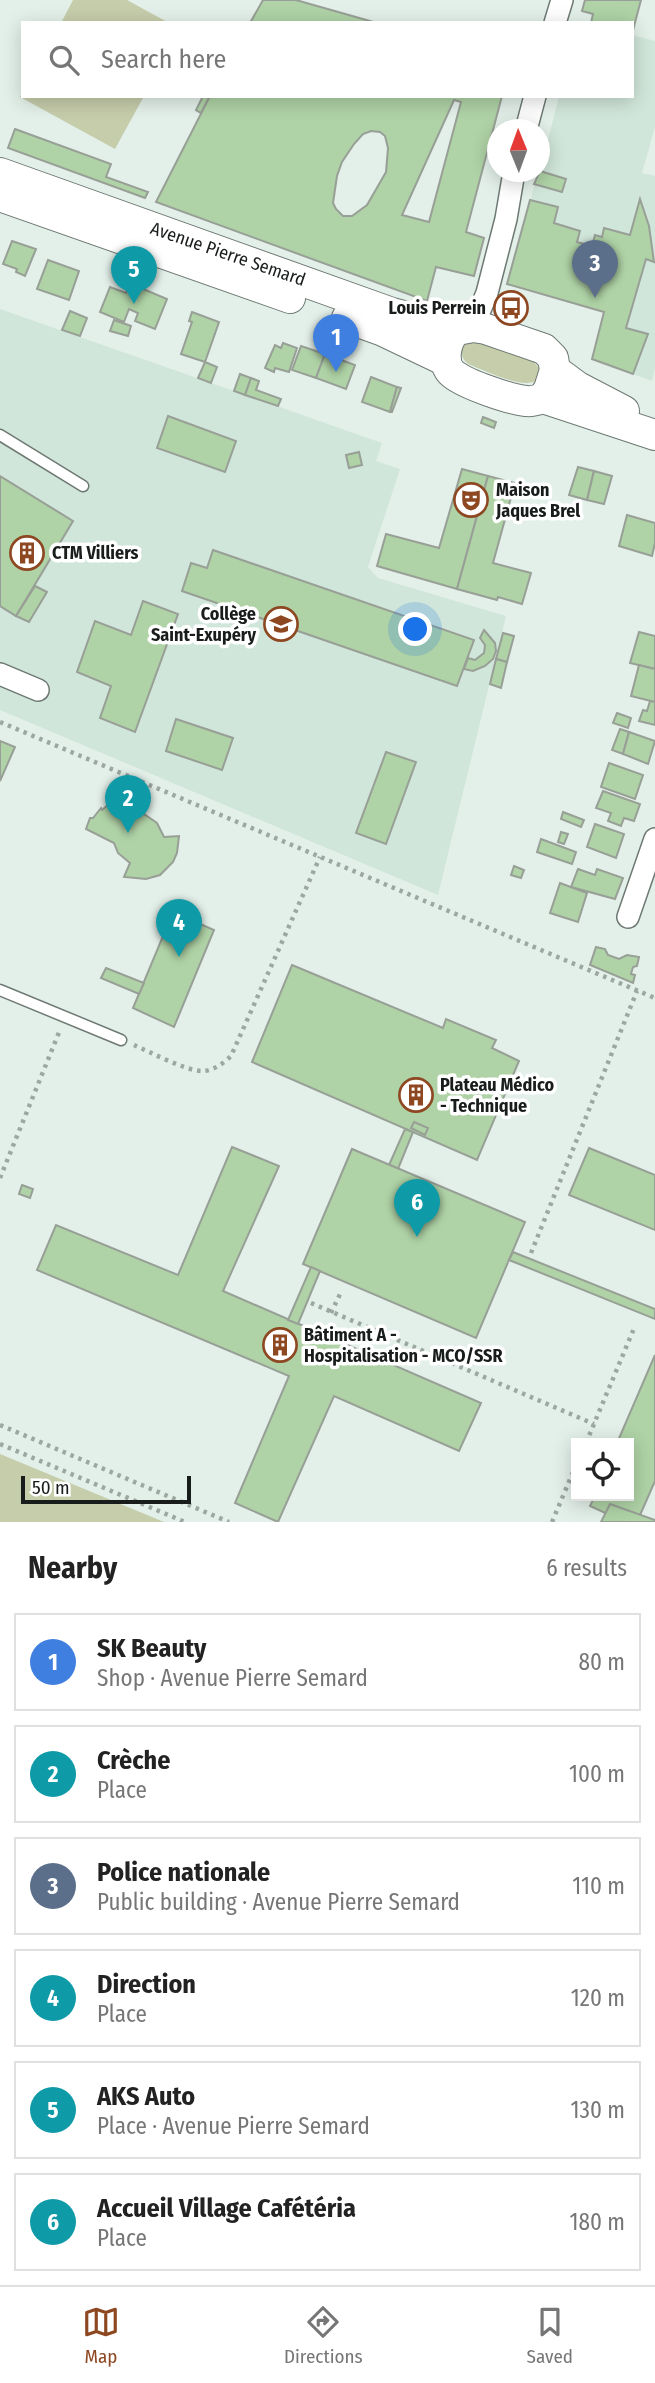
<!DOCTYPE html>
<meta charset="utf-8">
<style>
:root{--surface:#fff;--page:#f6f6f6;--text:#222;--muted:#767676;--line:#e0e0e0;--accent:#8d4721}
body{margin:0;font-family:"Fira Sans Condensed",sans-serif;background:var(--page);color:var(--text)}
.controls{position:absolute;right:21px;bottom:21px;display:grid;overflow:hidden;border-radius:0px;box-shadow:0 4px 18px #0003}
.controls button{width:63px;height:63px;display:grid;place-items:center;padding:0;border:0;border-bottom:2px solid var(--line);background:var(--surface);color:var(--text);font:35px sans-serif}
.compass{position:absolute;left:487px;top:119px;width:63px;height:63px;border-radius:50%;background:var(--surface);box-shadow:0 4px 18px #0003;rotate:359deg}
.scale{position:absolute;left:21px;bottom:18px;width:170px;box-sizing:border-box;padding-left:7px;border:4px solid #181c1a;border-top:0;font-size:19px;line-height:24px;white-space:nowrap;color:#181c1a;-webkit-text-stroke:5px #fff;paint-order:stroke}
.you{position:absolute;left:416px;top:630px;width:24px;height:24px;margin:-18px;border:5px solid #fff;border-radius:50%;background:#1a73e8;box-shadow:0 0 0 10px #1a73e833}
.badge{display:grid;place-items:center;width:46px;height:46px;border-radius:50%;background:var(--accent);color:#fff;font-size:23px;font-weight:700}
.pin{position:absolute;translate:-50% -58px;filter:drop-shadow(0 2px 4px #0008)}
.pin::after{content:'';position:absolute;top:37px;width:24px;height:21px;background:inherit;clip-path:polygon(0 0,100% 0,50% 100%)}
.list{margin:0;padding:0;list-style:none}
h2{display:flex;justify-content:space-between;align-items:center;height:91px;margin:0;padding:0 28px;font-size:30px}
h2 small{font-size:23px;font-weight:400;color:var(--muted)}
.list li{display:grid;grid-template-columns:46px 1fr auto;gap:21px;align-items:center;box-sizing:border-box;height:98px;margin:0 14px 14px;padding:0 14px;border:2px solid var(--line);border-radius:0px}
.list b{display:block;font-size:26px;white-space:nowrap}
.list p{margin:0;font-size:23px;white-space:nowrap;color:var(--muted)}
.list em{font-size:23px;font-style:normal;color:var(--muted)}
.icon{flex:none;width:38px;height:38px;fill:none;stroke:currentColor;stroke-width:2;stroke-linecap:round;stroke-linejoin:round}
.map{position:relative;flex:none;width:655px;height:1522px;overflow:hidden}
.search{position:absolute;background:var(--surface);box-shadow:0 4px 18px #0003;left:21px;right:21px;top:21px;height:77px;display:flex;align-items:center;gap:18px;box-sizing:border-box;padding:0 24px;border-radius:0px;color:var(--muted);font-size:26px}
.sheet{height:763px;background:var(--surface)}
nav{display:flex;justify-content:space-around;align-items:center;box-sizing:border-box;height:98px;border-top:2px solid var(--line);background:var(--surface);font-size:19px;color:var(--muted)}
nav a{display:grid;justify-items:center;gap:4px}
nav .on{color:var(--accent)}
.map>svg:first-child{display:block}
.built{fill:#d1e6da}
.green{fill:#c6cdab}
.building{fill:#afd2a6;stroke:#989f96;stroke-width:2;fill-rule:evenodd}
.lines{fill:none;stroke-linecap:round;stroke-linejoin:round}
.service-casing{stroke:#6e7973;stroke-width:13}
.minor-casing{stroke:#6e7973;stroke-width:24}
.secondary-casing{stroke:#6e7973;stroke-width:32}
.path{stroke:#9da7a2;stroke-width:4.5;stroke-dasharray:3.5 5;stroke-linecap:butt}
.service{stroke:#fff;stroke-width:10}
.minor{stroke:#fff;stroke-width:21}
.secondary{stroke:#fff;stroke-width:30}
.labels{text-anchor:middle;dominant-baseline:central;stroke-width:7;stroke-linejoin:round;paint-order:stroke}
.street-label{font-size:18px;fill:#181c1a;stroke:#fff}
.poi-label{font-size:18px;font-weight:bold;fill:#181c1a;stroke:#fff;text-anchor:start}
</style>
<div class="map">
<svg width="655" height="1522" viewBox="0 0 655 1522">
<rect width="100%" height="100%" fill="#e3f0e9"/>
<!-- built -->
<g class="built">
<polygon points="632,35 655,41 655,127 642,173 655,176 655,368 652,381 592,359 604,311 507,284 538,172 540,172 559,96 632,96"/>
<polygon points="0,309 382,443 376,461 400,469 368,567 378,578 506,616 438,895 0,710"/>
</g>
<!-- green -->
<g class="green">
<polygon points="73,0 127,0 169,23 61,23"/>
<polygon points="23,91 23,96 144,96 115,149 20,97"/>
<path d="M473,340L531,359L540,369L536,381C521,389 484,370 468,364C457,354 461,345 473,340Z"/>
<polygon points="0,1454 164,1522 0,1522"/>
</g>
<!-- building -->
<g class="building">
<polygon points="263,0 296,0 377,23 250,23"/>
<polygon points="585,0 641,0 632,34 632,23 591,23 593,14 582,11"/>
<polygon points="203,96 210,96 201,113 196,110"/>
<path d="M210,96H502L466,232L484,238L474,276L436,267L427,301L156,202ZM454,100L461,102L429,222L402,215ZM371,131L380,132L385,136L388,148L386,172L367,205L352,216H343L336,209L333,203L337,176L342,162L354,144L363,134Z"/>
<polygon points="15,129 111,164 106,177 148,192 145,198 8,148"/>
<polygon points="540,171 566,179 562,192 534,184"/>
<polygon points="640,199 649,226 654,262 646,259 626,328 648,334 633,374 592,359 604,312 507,284 530,200 558,207 554,223 580,231 577,242 592,246 595,235 602,237 604,228 630,235"/>
<polygon points="12,241 36,249 25,276 16,272 17,269 3,264"/>
<polygon points="48,260 79,271 69,300 37,289"/>
<polygon points="129,283 167,299 155,329 135,321 138,313 129,309 124,322 100,312 110,287 126,293"/>
<polygon points="510,299 524,304 522,309 508,305"/>
<polygon points="70,311 87,318 80,336 62,330"/>
<polygon points="192,312 219,322 205,362 181,354 192,322 189,321"/>
<polygon points="114,320 131,326 128,336 110,331"/>
<polygon points="283,343 297,348 289,372 275,368 274,372 265,368 275,345 281,348"/>
<polygon points="301,346 325,354 316,378 292,370"/>
<polygon points="325,354 355,365 346,389 316,378"/>
<polygon points="205,362 217,367 211,383 198,378"/>
<polygon points="240,374 251,378 245,395 234,391"/>
<polygon points="371,377 397,387 390,412 362,402"/>
<polygon points="251,378 259,381 256,390 281,399 278,406 245,395"/>
<polygon points="397,387 401,388 392,412 390,412"/>
<polygon points="168,416 236,441 225,472 157,448"/>
<polygon points="483,417 496,422 494,428 481,423"/>
<polygon points="359,452 362,465 349,468 346,455"/>
<polygon points="578,467 594,471 587,500 569,495"/>
<polygon points="462,469 488,476 457,589 377,566 386,534 439,548"/>
<polygon points="594,471 612,476 604,504 587,500"/>
<polygon points="0,476 73,521 16,616 0,606"/>
<polygon points="488,476 515,483 493,563 531,573 522,604 498,597 497,600 457,589"/>
<polygon points="627,515 655,523 655,543 652,556 619,546"/>
<polygon points="213,550 474,640 457,686 182,591 191,563 207,568"/>
<polygon points="35,586 47,592 29,622 16,616"/>
<polygon points="143,601 178,614 135,732 100,718 111,686 77,672 95,621 131,635"/>
<polygon points="484,630 495,643 496,651 493,659 485,666 473,671 464,669 468,658 475,660 484,653 485,645 480,638"/>
<polygon points="639,632 655,636 655,669 630,663"/>
<polygon points="503,633 514,636 507,662 496,659"/>
<polygon points="496,659 507,662 501,688 490,684"/>
<polygon points="639,665 655,669 655,702 631,696"/>
<polygon points="650,701 655,702 655,725 639,721 643,710 647,711"/>
<polygon points="617,713 631,718 628,728 613,723"/>
<polygon points="176,719 233,738 222,770 166,751"/>
<polygon points="620,729 629,732 623,754 612,750"/>
<polygon points="629,732 655,741 648,764 623,754"/>
<polygon points="0,741 15,747 0,781"/>
<polygon points="386,752 416,762 386,844 356,833"/>
<polygon points="609,763 643,775 635,799 601,787"/>
<polygon points="132,791 134,794 139,792 147,798 144,814 157,823 164,837 179,836 177,853 173,862 160,875 146,879 124,877 130,863 118,853 114,843 86,829 90,818 93,818 101,808 102,810 111,802 111,799"/>
<polygon points="603,791 640,804 634,821 624,818 621,826 608,821 611,813 596,808"/>
<polygon points="563,812 584,820 581,827 561,819"/>
<polygon points="595,824 624,834 616,858 587,847"/>
<polygon points="561,832 568,834 564,844 558,842"/>
<polygon points="541,839 576,852 572,864 537,852"/>
<polygon points="514,866 524,870 521,878 511,875"/>
<polygon points="578,869 595,875 597,869 623,878 615,899 571,887"/>
<polygon points="560,883 587,893 578,922 550,913"/>
<polygon points="173,912 214,930 174,1027 133,1008"/>
<polygon points="596,947 605,949 608,955 619,959 627,955 639,957 637,966 633,967 631,974 635,975 633,983 590,965"/>
<polygon points="292,965 443,1028 446,1019 496,1040 492,1048 519,1061 477,1160 252,1062"/>
<polygon points="106,968 144,983 139,994 101,978"/>
<polygon points="414,1122 428,1128 425,1135 411,1128"/>
<polygon points="405,1129 413,1132 398,1169 389,1165"/>
<polygon points="232,1147 279,1166 223,1291 481,1403 459,1451 334,1396 278,1522 235,1503 289,1376 37,1270 56,1225 178,1275"/>
<polygon points="589,1148 655,1175 655,1230 569,1195"/>
<polygon points="352,1149 385,1165 373,1194 339,1180"/>
<polygon points="352,1149 525,1222 476,1338 303,1264"/>
<polygon points="22,1185 33,1189 30,1198 19,1194"/>
<polygon points="513,1252 655,1309 655,1319 509,1260"/>
<polygon points="311,1267 320,1271 298,1324 288,1320"/>
<polygon points="655,1355 655,1481 637,1522 625,1522 590,1506 595,1496 629,1496 629,1443 617,1443"/>
<polygon points="610,1504 655,1520 655,1522 601,1522"/>
</g>
<g class="lines">
<!-- service casing -->
<g class="service-casing">
<g id="service">
<polyline points="0,435 83,486"/>
<polyline points="0,990 121,1040"/>
</g>
</g>
<!-- minor casing -->
<g class="minor-casing">
<g id="minor">
<polyline points="555,23 562,0"/>
<polyline points="526,130 535,96"/>
<polyline points="473,327 487,293 506,219 514,172"/>
<polyline points="0,674 38,690"/>
<polyline points="628,917 655,839"/>
</g>
</g>
<!-- secondary casing -->
<g class="secondary-casing">
<g id="secondary">
<path d="M0,173L392,313L457,330L473,327L486,329L544,349L553,358L555,370L549,389L543,398C537,400 532,402 526,401C509,399 467,385 453,374C440,364 446,339 457,330"/>
<polyline points="0,196 290,298"/>
<polyline points="347,318 383,331 446,361"/>
<polyline points="555,370 578,387 624,411"/>
<polyline points="543,398 655,435"/>
</g>
</g>
<!-- path -->
<g class="path">
<polyline points="0,722 655,998"/>
<path d="M134,1045C150,1052 186,1071 202,1071C213,1071 224,1063 231,1056L320,857"/>
<polyline points="0,1178 60,1030"/>
<polyline points="531,1253 637,991"/>
<polyline points="311,1303 594,1424"/>
<polyline points="331,1313 342,1290"/>
<polyline points="0,1425 229,1522"/>
<polyline points="586,1443 635,1326"/>
<polyline points="0,1444 185,1522"/>
<polyline points="552,1522 576,1465"/>
</g>
<!-- service -->
<use href="#service" class="service"/>
<!-- minor -->
<use href="#minor" class="minor"/>
<!-- secondary -->
<use href="#secondary" class="secondary"/>
</g>
<!-- icons -->
<defs>
<g id="bus-ring" transform="scale(1.75)"><circle r="9.5" fill="#fff" stroke="#8d4721" stroke-width="1.5"/><path d="M-5-6H5V4H4V6H2V4H-2V6H-4V4H-5ZM-3.5-4V0h7V-4ZM-3.5 1.2v1.5H-2V1.2ZM2 1.2v1.5H3.5V1.2Z" fill="#8d4721"/></g>
<g id="theatre-ring" transform="scale(1.75)"><circle r="9.5" fill="#fff" stroke="#8d4721" stroke-width="1.5"/><path d="M-5-5.5Q0-4 5-5.5V0Q5 5 0 6Q-5 5-5 0ZM-3.3-2.5H-1v1.5H-3.3ZM1-2.5H3.3v1.5H1ZM-2.8 1Q0 5.5 2.8 1Z" fill="#8d4721"/></g>
<g id="building-ring" transform="scale(1.75)"><circle r="9.5" fill="#fff" stroke="#8d4721" stroke-width="1.5"/><path d="M-4-6H4V6H1V3H-1V6H-4ZM-2.5-4.3h1.7v1.8h-1.7ZM.8-4.3h1.7v1.8H.8ZM-2.5-1h1.7V.8h-1.7ZM.8-1h1.7V.8H.8Z" fill="#8d4721"/></g>
<g id="school-ring" transform="scale(1.75)"><circle r="9.5" fill="#fff" stroke="#8d4721" stroke-width="1.5"/><path d="M0-5L7-2L0 1L-7-2ZM-4 1L0 2.5L4 1V4Q0 6-4 4Z" fill="#8d4721"/></g>
</defs>
<g fill-rule="evenodd">
<use href="#bus-ring" x="511" y="308"/>
<use href="#theatre-ring" x="471" y="500"/>
<use href="#building-ring" x="27" y="553"/>
<use href="#school-ring" x="281" y="624"/>
<use href="#building-ring" x="416" y="1095"/>
<use href="#building-ring" x="280" y="1345"/>
</g>
<g class="labels">
<!-- street labels -->
<g class="street-label">
<text transform="translate(228 254) rotate(19)">Avenue Pierre Semard</text>
</g>
<!-- poi labels -->
<g class="poi-label">
<text x="486" y="308" text-anchor="end">Louis Perrein</text>
<text x="496" y="490">Maison<tspan x="496" dy="21">Jaques Brel</tspan></text>
<text x="52" y="553">CTM Villiers</text>
<text x="256" y="614" text-anchor="end">Collège<tspan x="256" dy="21">Saint-Exupéry</tspan></text>
<text x="440" y="1085">Plateau Médico<tspan x="440" dy="21">- Technique</tspan></text>
<text x="304" y="1335">Bâtiment A -<tspan x="304" dy="21">Hospitalisation - MCO/SSR</tspan></text>
</g>
</g>
</svg>
<div class="controls">
<button><svg class="icon" aria-label="locate" viewBox="0 0 24 24"><circle cx="12" cy="12" r="6"/><path d="M12 2v4M12 18v4M2 12h4M18 12h4"/></svg></button>
</div>
<svg class="compass" viewBox="-18 -18 36 36"><path d="M0-13l5 13h-10z" fill="#e53935"/><path d="M0 13l5-13h-10z" fill="#767676"/></svg>
<div class="scale">50 m</div>
<div class="you"></div>
<div class="pin badge" style="left:336px;top:372px;background:#3f7fe0">1</div>
<div class="pin badge" style="left:128px;top:833px;background:#0f9aa8">2</div>
<div class="pin badge" style="left:595px;top:298px;background:#5c6f8a">3</div>
<div class="pin badge" style="left:179px;top:957px;background:#0f9aa8">4</div>
<div class="pin badge" style="left:134px;top:304px;background:#0f9aa8">5</div>
<div class="pin badge" style="left:417px;top:1237px;background:#0f9aa8">6</div>
<div class="search"><svg class="icon" aria-label="search" viewBox="0 0 24 24"><circle cx="10" cy="10" r="6"/><path d="M15 15l6 6"/></svg>Search here</div>
</div>
<section class="sheet">
<h2>Nearby<small>6 results</small></h2>
<ul class="list">
<li><span class="badge" style="background:#3f7fe0">1</span><div><b>SK Beauty</b><p>Shop · Avenue Pierre Semard</p></div><em>80 m</em></li>
<li><span class="badge" style="background:#0f9aa8">2</span><div><b>Crèche</b><p>Place</p></div><em>100 m</em></li>
<li><span class="badge" style="background:#5c6f8a">3</span><div><b>Police nationale</b><p>Public building · Avenue Pierre Semard</p></div><em>110 m</em></li>
<li><span class="badge" style="background:#0f9aa8">4</span><div><b>Direction</b><p>Place</p></div><em>120 m</em></li>
<li><span class="badge" style="background:#0f9aa8">5</span><div><b>AKS Auto</b><p>Place · Avenue Pierre Semard</p></div><em>130 m</em></li>
<li><span class="badge" style="background:#0f9aa8">6</span><div><b>Accueil Village Cafétéria</b><p>Place</p></div><em>180 m</em></li>
</ul>
</section>
<nav>
<a class="on"><svg class="icon" aria-label="map" viewBox="0 0 24 24"><path d="M3 6l6-2 6 2 6-2v14l-6 2-6-2-6 2zM9 4v14M15 6v14"/></svg>Map</a>
<a><svg class="icon" aria-label="directions" viewBox="0 0 24 24"><path d="M12 3l9 9-9 9-9-9zM9 14v-3h6M13 9l2 2-2 2"/></svg>Directions</a>
<a><svg class="icon" aria-label="saved" viewBox="0 0 24 24"><path d="M7 4h10v16l-5-4-5 4z"/></svg>Saved</a>
</nav>
